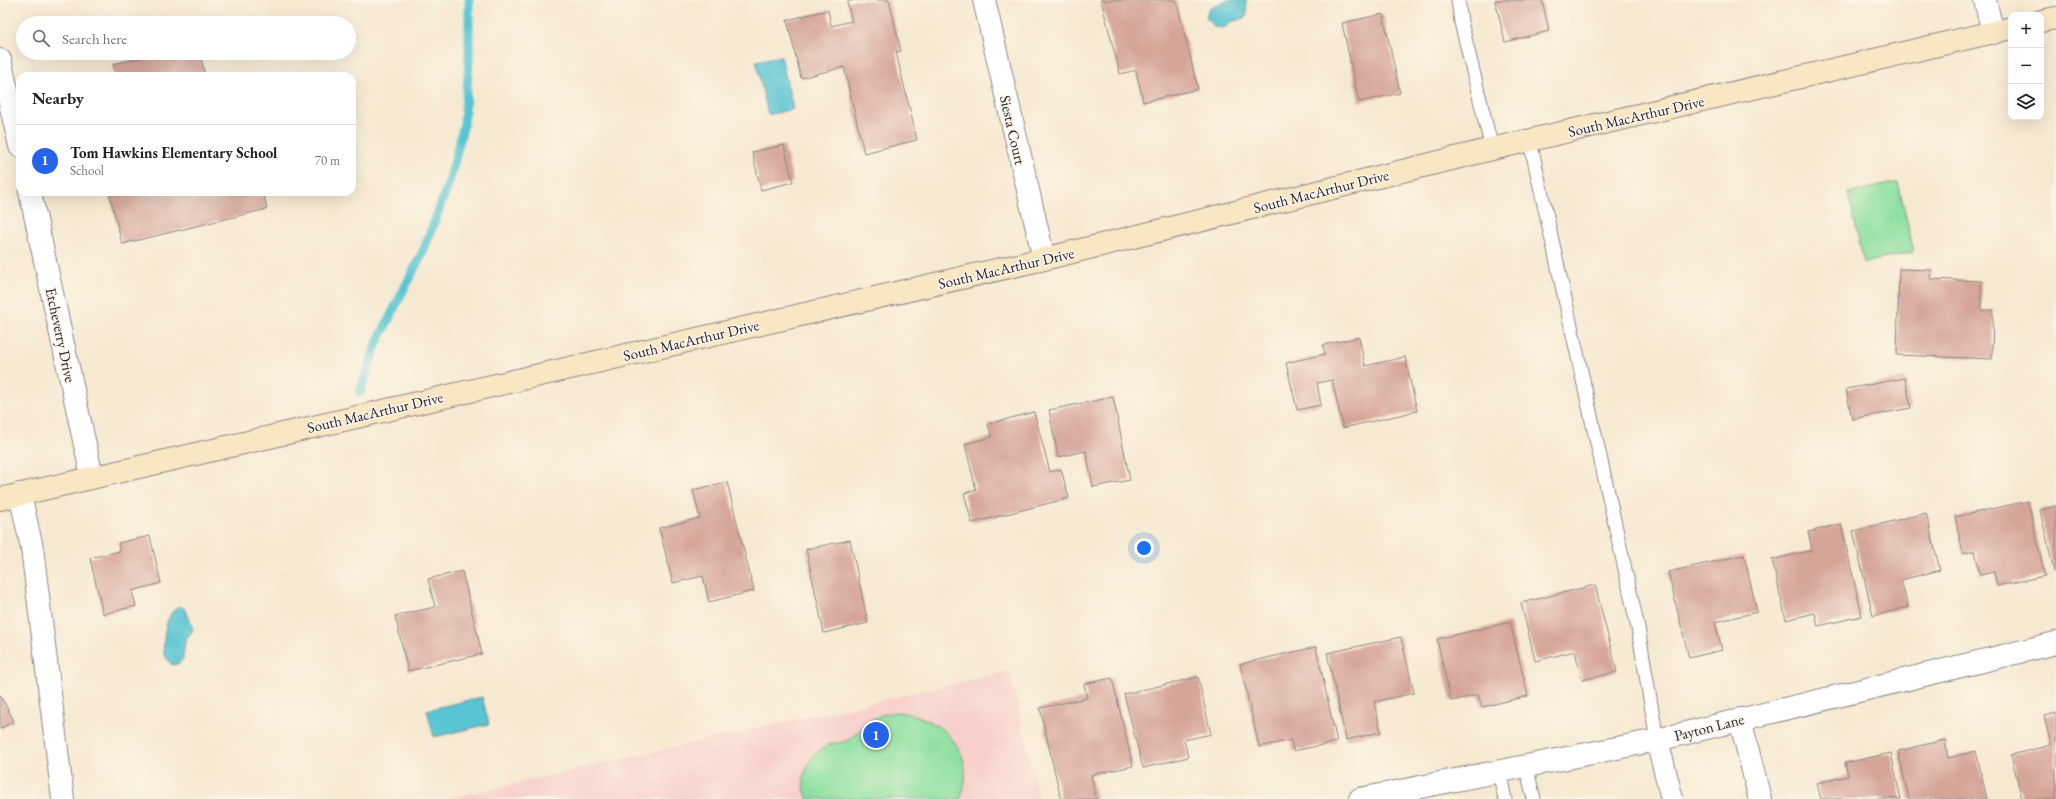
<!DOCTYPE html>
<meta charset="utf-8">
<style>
:root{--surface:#fff;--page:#f6f6f6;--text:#202124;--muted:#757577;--line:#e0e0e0;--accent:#2563eb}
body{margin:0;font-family:"EB Garamond",serif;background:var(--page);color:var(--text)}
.controls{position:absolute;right:12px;top:12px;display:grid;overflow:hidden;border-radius:8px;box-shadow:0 4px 16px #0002}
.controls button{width:36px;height:36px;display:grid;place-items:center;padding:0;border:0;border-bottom:1px solid var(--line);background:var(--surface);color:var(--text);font:20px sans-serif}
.you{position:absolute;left:1144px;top:548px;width:14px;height:14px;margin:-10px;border:3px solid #fff;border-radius:50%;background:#1a73e8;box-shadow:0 0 0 6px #1a73e833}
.badge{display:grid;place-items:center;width:26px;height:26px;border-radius:50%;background:var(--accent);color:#fff;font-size:13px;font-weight:700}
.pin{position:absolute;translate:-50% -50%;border:2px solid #fff;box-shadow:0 1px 4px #0006}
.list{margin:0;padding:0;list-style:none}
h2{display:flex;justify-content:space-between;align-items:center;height:52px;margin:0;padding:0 16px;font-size:17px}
h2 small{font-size:13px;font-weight:400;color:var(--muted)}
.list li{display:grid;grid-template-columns:26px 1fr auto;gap:12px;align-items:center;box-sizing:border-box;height:72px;padding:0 16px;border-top:1px solid var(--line)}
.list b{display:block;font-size:15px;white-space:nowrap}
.list p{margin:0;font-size:13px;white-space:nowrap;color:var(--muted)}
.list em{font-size:13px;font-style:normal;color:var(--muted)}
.icon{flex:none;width:22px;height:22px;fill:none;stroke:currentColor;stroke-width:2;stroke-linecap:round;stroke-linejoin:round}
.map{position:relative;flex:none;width:2056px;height:799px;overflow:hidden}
.search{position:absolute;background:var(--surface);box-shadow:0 4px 16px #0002;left:16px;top:16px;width:340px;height:44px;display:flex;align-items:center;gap:10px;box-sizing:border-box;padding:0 14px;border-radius:22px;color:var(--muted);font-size:15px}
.panel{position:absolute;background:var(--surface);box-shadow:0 4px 16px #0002;left:16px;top:72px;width:340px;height:124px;border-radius:12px}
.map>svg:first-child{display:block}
.built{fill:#f7d0cb}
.green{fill:#8de0a1;stroke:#58816e}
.water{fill:#59c5d3;stroke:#3e7487}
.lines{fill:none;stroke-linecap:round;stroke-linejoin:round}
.stream{stroke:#59c5d3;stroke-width:9}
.building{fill:#d6a59a}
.lane-casing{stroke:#8c8686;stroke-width:15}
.street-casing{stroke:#8c8686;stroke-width:24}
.secondary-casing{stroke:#8c8686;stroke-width:24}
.lane{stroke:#fff;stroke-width:13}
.street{stroke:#fff;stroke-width:22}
.secondary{stroke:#f9e7c3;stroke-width:22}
.labels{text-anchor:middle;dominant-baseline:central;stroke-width:3;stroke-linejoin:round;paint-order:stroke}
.street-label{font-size:15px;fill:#22223b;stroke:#fcf5e5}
</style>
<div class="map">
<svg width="2056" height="799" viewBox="0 0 2056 799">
<rect width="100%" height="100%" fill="#fcf5e5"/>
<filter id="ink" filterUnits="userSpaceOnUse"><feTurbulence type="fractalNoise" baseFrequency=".025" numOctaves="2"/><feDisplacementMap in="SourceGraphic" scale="8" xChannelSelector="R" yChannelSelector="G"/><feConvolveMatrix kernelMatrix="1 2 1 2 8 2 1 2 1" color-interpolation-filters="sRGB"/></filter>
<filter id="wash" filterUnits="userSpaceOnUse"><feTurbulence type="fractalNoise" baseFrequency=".012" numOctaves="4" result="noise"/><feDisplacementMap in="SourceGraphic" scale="16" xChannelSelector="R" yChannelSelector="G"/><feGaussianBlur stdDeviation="0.9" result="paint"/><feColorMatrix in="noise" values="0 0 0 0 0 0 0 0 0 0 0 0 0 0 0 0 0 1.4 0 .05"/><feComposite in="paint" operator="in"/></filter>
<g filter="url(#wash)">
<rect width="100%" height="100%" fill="#f6e9d2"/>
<!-- built -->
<polygon class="built" points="1009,671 1039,799 447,799"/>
<!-- green -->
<g class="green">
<polygon points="1898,182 1914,252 1864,263 1848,193"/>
<path d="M897,712C941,715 980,754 960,799H808C797,778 809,752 831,744C836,742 844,743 848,740C869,724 869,715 897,712Z"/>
</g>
<!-- water -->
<g class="water">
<path d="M1226,0H1246L1247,15L1245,18L1233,21L1224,28L1214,27L1207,19C1206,4 1218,6 1226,0Z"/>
<polygon points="781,56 793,109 768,115 756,61"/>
<path d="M179,606L184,608L193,629C191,635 186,637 185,643C182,654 187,663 172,665L164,655C163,640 164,615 179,606Z"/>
<polygon points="482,697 489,724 434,737 427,710"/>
</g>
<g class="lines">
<!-- stream -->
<polyline class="stream" points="360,392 376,345 425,247 450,179 464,124 469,61 469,0"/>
</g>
<g id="blocks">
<!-- building -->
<g class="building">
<polygon points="854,0 889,0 901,51 896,52 917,140 864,153 844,67 801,78 787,20 828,10 831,26 852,21 847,2"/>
<polygon points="1101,0 1176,0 1198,89 1143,102 1136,70 1120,74"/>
<polygon points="1495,0 1542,0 1549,31 1505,42"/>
<polygon points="1383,14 1400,93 1359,102 1342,23"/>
<polygon points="164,53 200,53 205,76 115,76 113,64"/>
<polygon points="784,145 793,182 761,190 752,152"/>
<polygon points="109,192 263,192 267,209 122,244"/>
<polygon points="1899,269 1932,270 1931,279 1981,281 1981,310 1993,310 1992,359 1897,355"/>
<polygon points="1359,337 1365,366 1405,357 1417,411 1343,428 1332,380 1317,383 1321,405 1297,410 1286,363 1325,354 1323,345"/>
<polygon points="1905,378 1911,408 1852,419 1846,389"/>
<polygon points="1113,397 1130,480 1093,487 1086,451 1058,457 1049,410"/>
<polygon points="1034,412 1050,472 1061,469 1069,498 972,523 964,493 976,490 965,444 992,437 988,424"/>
<polygon points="727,482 754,591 709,602 703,576 673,583 659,528 700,518 693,490"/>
<polygon points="2028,501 2045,576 1997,586 1994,572 1980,575 1975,551 1963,554 1955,517"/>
<polygon points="2056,506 2056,571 2054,571 2040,510"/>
<polygon points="1926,513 1940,570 1901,580 1908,607 1873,616 1853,531"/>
<polygon points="1841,524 1862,616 1818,626 1815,613 1786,620 1772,560 1812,550 1808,532"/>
<polygon points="150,536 161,583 132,591 136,606 103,614 90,558 120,551 118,543"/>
<polygon points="850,540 868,623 824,633 806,549"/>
<polygon points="1744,555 1757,612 1715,622 1722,650 1689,658 1668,572"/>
<polygon points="462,571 482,654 408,671 395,616 435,607 428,579"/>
<polygon points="1595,585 1617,672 1582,680 1575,651 1535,661 1521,603"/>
<polygon points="1510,622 1528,696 1482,707 1478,695 1451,701 1437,639"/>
<polygon points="1401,637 1414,693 1374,702 1381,732 1346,740 1327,653"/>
<polygon points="1316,647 1337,742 1293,751 1291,740 1259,747 1240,664"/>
<polygon points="1198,677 1211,734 1184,740 1188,757 1143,768 1124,694"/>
<polygon points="1112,678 1133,766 1091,775 1096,799 1061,799 1040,708 1087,698 1084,684"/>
<polygon points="0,695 14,721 0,729"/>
<polygon points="2056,713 2056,799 2022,799 2011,755 2051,745 2044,716"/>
<polygon points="1945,740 1948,758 1976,751 1987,799 1909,799 1898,751"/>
<polygon points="1891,753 1901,799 1821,799 1817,783 1848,776 1845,763"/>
</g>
</g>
</g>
<g filter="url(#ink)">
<use href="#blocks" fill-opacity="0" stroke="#8c8686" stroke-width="1"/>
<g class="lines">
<!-- lane casing -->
<g class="lane-casing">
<g id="lane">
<polyline points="1458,0 1461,22 1492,149"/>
<polyline points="1530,141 1638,628 1657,740"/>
<polyline points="1526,766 1534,799"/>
<polyline points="1499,771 1505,799"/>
</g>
</g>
<!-- street casing -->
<g class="street-casing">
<g id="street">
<polyline points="984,0 1044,259"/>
<polyline points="1985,0 1993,33"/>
<polyline points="0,60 20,146"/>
<polyline points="30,192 92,477"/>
<polyline points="20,494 32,548 63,799"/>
<polyline points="1740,719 1760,799"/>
<polyline points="1657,740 1672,799"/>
<polyline points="1360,799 1657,740 2056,643"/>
</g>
</g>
<!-- secondary casing -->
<g class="secondary-casing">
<g id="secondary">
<polyline points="2041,21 2056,18"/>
<polyline points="0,499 1044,259 1492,149 2011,28"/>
</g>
</g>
<!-- lane -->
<use href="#lane" class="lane"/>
<!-- street -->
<use href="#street" class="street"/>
<!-- secondary -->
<use href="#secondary" class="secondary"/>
</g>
</g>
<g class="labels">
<!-- street labels -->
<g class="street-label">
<text transform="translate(1636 116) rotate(-13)">South MacArthur Drive</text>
<text transform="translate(1013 130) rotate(77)">Siesta Court</text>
<text transform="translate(1321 191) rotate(-14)">South MacArthur Drive</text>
<text transform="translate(1006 268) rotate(-13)">South MacArthur Drive</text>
<text transform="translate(61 335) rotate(78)">Etcheverry Drive</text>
<text transform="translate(691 340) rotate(-13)">South MacArthur Drive</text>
<text transform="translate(375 412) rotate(-13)">South MacArthur Drive</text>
<text transform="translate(1709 727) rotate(-14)">Payton Lane</text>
</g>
</g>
</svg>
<div class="controls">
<button>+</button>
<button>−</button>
<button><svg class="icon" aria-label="layers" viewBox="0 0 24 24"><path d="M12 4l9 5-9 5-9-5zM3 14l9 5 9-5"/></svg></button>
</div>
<div class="you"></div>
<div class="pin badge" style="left:876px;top:735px">1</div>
<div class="search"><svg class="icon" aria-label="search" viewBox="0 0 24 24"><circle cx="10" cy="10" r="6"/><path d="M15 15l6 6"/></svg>Search here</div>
<section class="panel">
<h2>Nearby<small></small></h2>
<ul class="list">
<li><span class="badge">1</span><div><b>Tom Hawkins Elementary School</b><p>School</p></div><em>70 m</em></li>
</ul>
</section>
</div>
